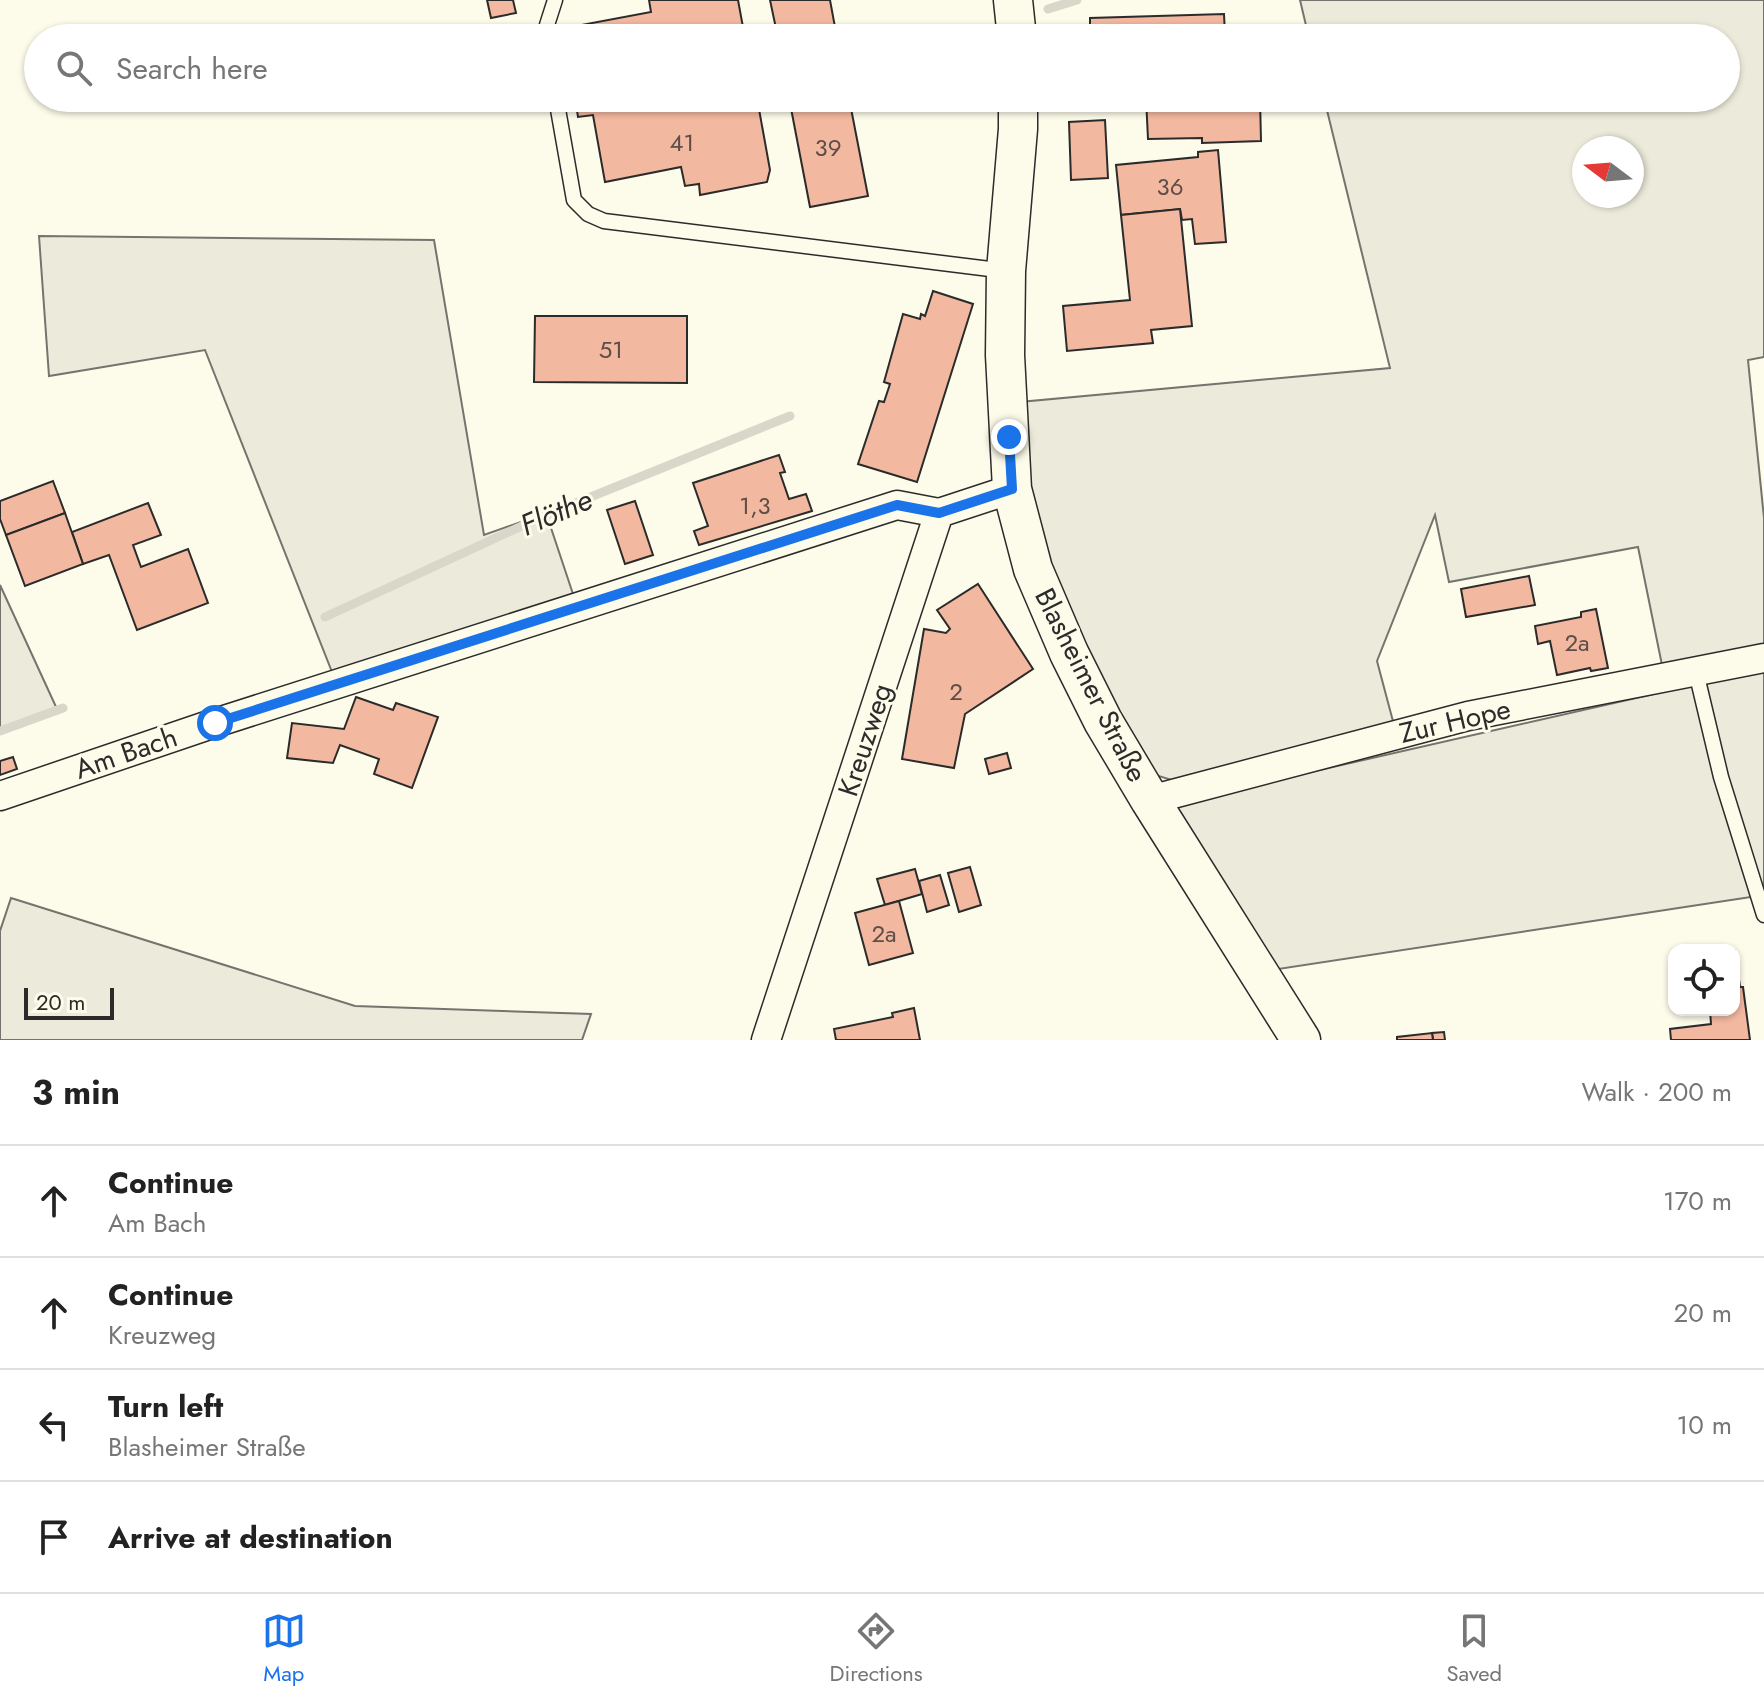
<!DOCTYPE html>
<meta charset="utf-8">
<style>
:root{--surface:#fff;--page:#f6f6f6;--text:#222;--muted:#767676;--line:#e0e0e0;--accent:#1a73e8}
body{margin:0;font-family:Jost,sans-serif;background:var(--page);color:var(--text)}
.controls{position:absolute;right:24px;bottom:24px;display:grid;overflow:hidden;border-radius:16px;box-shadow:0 2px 6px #0004}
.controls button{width:72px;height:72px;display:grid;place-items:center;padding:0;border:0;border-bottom:2px solid var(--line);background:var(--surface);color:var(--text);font:40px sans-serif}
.compass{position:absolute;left:1572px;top:136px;width:72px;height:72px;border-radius:50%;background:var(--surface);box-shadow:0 2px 6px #0004;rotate:286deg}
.scale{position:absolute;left:24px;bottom:20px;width:90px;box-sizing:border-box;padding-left:8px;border:4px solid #2b2b2b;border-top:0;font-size:22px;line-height:28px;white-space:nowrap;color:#2b2b2b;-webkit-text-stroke:6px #fdfbea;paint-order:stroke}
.stop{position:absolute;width:24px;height:24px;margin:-18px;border:6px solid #1a73e8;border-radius:50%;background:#fff}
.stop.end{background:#1a73e8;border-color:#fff;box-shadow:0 2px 8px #0008}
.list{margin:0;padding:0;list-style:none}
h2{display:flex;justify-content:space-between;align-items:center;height:104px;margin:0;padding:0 32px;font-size:34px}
h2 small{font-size:26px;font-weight:400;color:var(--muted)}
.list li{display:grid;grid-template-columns:52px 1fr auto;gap:24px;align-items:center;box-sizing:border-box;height:112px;padding:0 32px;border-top:2px solid var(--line)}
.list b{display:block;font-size:30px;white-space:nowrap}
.list p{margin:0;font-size:26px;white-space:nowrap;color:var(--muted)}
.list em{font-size:26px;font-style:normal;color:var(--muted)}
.icon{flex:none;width:44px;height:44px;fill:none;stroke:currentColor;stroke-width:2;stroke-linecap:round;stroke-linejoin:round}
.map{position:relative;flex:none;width:1764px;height:1040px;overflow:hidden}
.search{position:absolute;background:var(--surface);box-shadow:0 2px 6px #0004;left:24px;right:24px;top:24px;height:88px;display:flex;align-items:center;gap:20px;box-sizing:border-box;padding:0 28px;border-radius:44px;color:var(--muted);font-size:30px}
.sheet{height:552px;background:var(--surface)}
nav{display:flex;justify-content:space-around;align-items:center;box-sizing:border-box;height:112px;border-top:2px solid var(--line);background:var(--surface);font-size:22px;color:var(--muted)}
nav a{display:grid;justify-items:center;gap:4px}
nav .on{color:var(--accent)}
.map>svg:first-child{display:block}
.green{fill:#ecebdb;stroke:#74746e;stroke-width:2;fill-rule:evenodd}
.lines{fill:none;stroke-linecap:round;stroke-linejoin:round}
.stream{stroke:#d8d7c9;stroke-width:9}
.building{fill:#f2b8a0;stroke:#2b2b2b;stroke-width:2}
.lane-casing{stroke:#2b2b2b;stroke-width:17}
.street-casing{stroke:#2b2b2b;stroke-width:31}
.secondary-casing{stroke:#2b2b2b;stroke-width:41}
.lane{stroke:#fdfbea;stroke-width:14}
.street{stroke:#fdfbea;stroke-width:28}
.secondary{stroke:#fdfbea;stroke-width:38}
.route{stroke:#1a73e8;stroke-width:10}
.labels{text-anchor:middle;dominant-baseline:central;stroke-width:6;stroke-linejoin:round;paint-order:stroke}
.number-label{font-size:24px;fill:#5d4e48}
.street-label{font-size:28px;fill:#2b2b2b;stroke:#fdfbea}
.water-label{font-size:30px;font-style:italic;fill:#2b2b2b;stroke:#fdfbea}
</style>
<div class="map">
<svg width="1764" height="1040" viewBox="0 0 1764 1040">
<rect width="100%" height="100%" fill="#fdfbea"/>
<!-- green -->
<g class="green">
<path d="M1300,0H1764V357L1748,360L1764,518V644L1662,665L1638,547L1449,582L1435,515L1377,661L1394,725L1178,782L1152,774L1056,590L1030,492L1020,402L1390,368L1324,98H1726V38H1309ZM1584,148H1632V196H1584Z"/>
<polygon points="39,236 434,240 484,535 546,513 575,600 334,677 205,350 49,376"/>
<polygon points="0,585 57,709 0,731"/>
<polygon points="1764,669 1764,895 1272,970 1170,804"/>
<polygon points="11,898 355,1006 591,1014 582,1040 0,1040 0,931"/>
</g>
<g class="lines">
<!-- stream -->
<g class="stream">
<polyline points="1048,9 1077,0"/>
<polyline points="325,617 539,518 790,416"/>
<polyline points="0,731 63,708"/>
</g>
</g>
<!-- building -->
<g class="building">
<polygon points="487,0 513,0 516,13 491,18"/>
<polygon points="649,0 738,0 745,38 578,38 576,26 651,12"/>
<polygon points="770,0 830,0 837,38 778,38"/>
<polygon points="1224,14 1225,35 1207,35 1207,38 1090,38 1090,18"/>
<polygon points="575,98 757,98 770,170 767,182 700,195 699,184 685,186 681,167 605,182 593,115 578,117"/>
<polygon points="789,98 849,98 868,196 810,207"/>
<polygon points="1146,98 1260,98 1261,141 1202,143 1202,138 1148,139"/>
<polygon points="1105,120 1108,178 1071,180 1069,122"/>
<polygon points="1218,150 1226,242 1195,244 1192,219 1182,220 1180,209 1121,215 1116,165 1198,157 1198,152"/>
<polygon points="1180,209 1192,326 1151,330 1153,343 1067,351 1063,306 1130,300 1121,215"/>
<polygon points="933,291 973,304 917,482 858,464 879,401 884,402 890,384 884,382 903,314 920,319 921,314 925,316"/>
<polygon points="535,316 687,316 687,383 534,382"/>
<polygon points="779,455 785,472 780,473 789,499 806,494 812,511 699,545 694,531 708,526 693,483"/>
<polygon points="53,481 65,513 6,535 0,519 0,501"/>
<polygon points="635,501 653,555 625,564 607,510"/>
<polygon points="148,503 161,535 133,545 141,567 188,549 208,603 137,630 109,555 83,564 72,532"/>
<polygon points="65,513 83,564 25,586 6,535"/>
<polygon points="1529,576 1535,605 1466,617 1461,589"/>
<polygon points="978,584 1033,669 965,714 954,768 902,759 924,629 946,633 950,629 937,610"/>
<polygon points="1596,609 1608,668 1591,671 1590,668 1557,675 1550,641 1538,644 1535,626 1581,617 1581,612"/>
<polygon points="356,697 393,710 396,703 438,717 412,788 374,774 379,759 340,745 333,763 287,758 292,723 344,729"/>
<polygon points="1007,753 1011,768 989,774 985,759"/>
<polygon points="13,757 17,769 0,775 0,761"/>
<polygon points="970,867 981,905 959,912 948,873"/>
<polygon points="915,869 922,894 885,905 877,879"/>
<polygon points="940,875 949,905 927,912 919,881"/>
<polygon points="899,901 913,953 869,965 855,913"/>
<polygon points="1732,950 1735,950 1740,987 1743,987 1750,1040 1671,1040 1670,1029 1711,1024 1710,1010 1734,1010 1734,950"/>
<polygon points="914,1008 920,1040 836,1040 834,1029 893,1017 892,1013"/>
<polygon points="1444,1032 1445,1040 1433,1040 1432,1033"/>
<polygon points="1432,1033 1433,1040 1397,1040 1397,1037"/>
</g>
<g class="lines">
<!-- lane casing -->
<g class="lane-casing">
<g id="lane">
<polyline points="547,38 547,25 555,0"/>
<polyline points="556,98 574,200 588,214 604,221 1006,271"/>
<polyline points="1696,672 1721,777 1764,915"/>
</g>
</g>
<!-- street casing -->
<g class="street-casing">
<g id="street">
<polyline points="0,796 215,723 897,505 939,513"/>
<polyline points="1150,800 1468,716 1764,658"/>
<polyline points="766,1040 939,513 1012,489"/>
</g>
</g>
<!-- secondary casing -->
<g class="secondary-casing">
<g id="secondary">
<polyline points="1013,0 1017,38"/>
<polyline points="1018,98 1018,129 1006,271 1005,355 1012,489 1033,569 1069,653 1103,721 1150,800 1301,1040"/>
</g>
</g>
<!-- lane -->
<use href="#lane" class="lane"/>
<!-- street -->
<use href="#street" class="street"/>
<!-- secondary -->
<use href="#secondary" class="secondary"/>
</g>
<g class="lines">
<!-- route -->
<polyline class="route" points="215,723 897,505 939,513 1012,489 1009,437"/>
</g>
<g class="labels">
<!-- number labels -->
<g class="number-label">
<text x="682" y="142">41</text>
<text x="828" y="147">39</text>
<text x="1170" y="186">36</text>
<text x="611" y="349">51</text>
<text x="755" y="505">1,3</text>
<text x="1577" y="642">2a</text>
<text x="956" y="691">2</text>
<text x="884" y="933">2a</text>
</g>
<!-- street labels -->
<g class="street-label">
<text transform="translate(1091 685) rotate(63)">Blasheimer Straße</text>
<text transform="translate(1455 721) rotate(-13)">Zur Hope</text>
<text transform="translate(865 740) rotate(-72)">Kreuzweg</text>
<text transform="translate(126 753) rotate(-19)">Am Bach</text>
</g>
<!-- water labels -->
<g class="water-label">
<text transform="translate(556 512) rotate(-23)">Flöthe</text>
</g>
</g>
</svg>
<div class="controls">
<button><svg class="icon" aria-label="locate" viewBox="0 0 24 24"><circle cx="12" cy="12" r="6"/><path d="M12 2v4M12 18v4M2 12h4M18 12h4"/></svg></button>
</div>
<svg class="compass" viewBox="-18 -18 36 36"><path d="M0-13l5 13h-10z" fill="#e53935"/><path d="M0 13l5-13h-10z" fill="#767676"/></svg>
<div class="scale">20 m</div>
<div class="stop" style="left:215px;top:723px"></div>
<div class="stop end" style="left:1009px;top:437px"></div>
<div class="search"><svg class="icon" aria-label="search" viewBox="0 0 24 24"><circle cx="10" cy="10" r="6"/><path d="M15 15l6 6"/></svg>Search here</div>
</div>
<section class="sheet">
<h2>3 min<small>Walk · 200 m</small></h2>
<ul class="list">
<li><svg class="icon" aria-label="ahead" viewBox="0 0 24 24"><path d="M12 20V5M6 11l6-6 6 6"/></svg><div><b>Continue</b><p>Am Bach</p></div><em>170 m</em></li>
<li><svg class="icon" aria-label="ahead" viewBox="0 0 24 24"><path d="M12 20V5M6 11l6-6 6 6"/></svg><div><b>Continue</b><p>Kreuzweg</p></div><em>20 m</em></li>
<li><svg class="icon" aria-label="left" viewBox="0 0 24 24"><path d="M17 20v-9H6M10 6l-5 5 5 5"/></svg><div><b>Turn left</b><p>Blasheimer Straße</p></div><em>10 m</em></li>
<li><svg class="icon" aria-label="arrive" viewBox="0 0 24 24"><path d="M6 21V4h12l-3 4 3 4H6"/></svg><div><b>Arrive at destination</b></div></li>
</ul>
</section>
<nav>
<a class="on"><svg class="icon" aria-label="map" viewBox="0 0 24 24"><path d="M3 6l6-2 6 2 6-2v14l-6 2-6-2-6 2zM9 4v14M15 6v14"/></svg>Map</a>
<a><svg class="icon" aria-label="directions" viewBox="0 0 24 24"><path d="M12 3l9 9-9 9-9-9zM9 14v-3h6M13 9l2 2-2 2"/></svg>Directions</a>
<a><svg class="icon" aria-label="saved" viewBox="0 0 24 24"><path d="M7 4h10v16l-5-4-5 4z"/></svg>Saved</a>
</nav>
